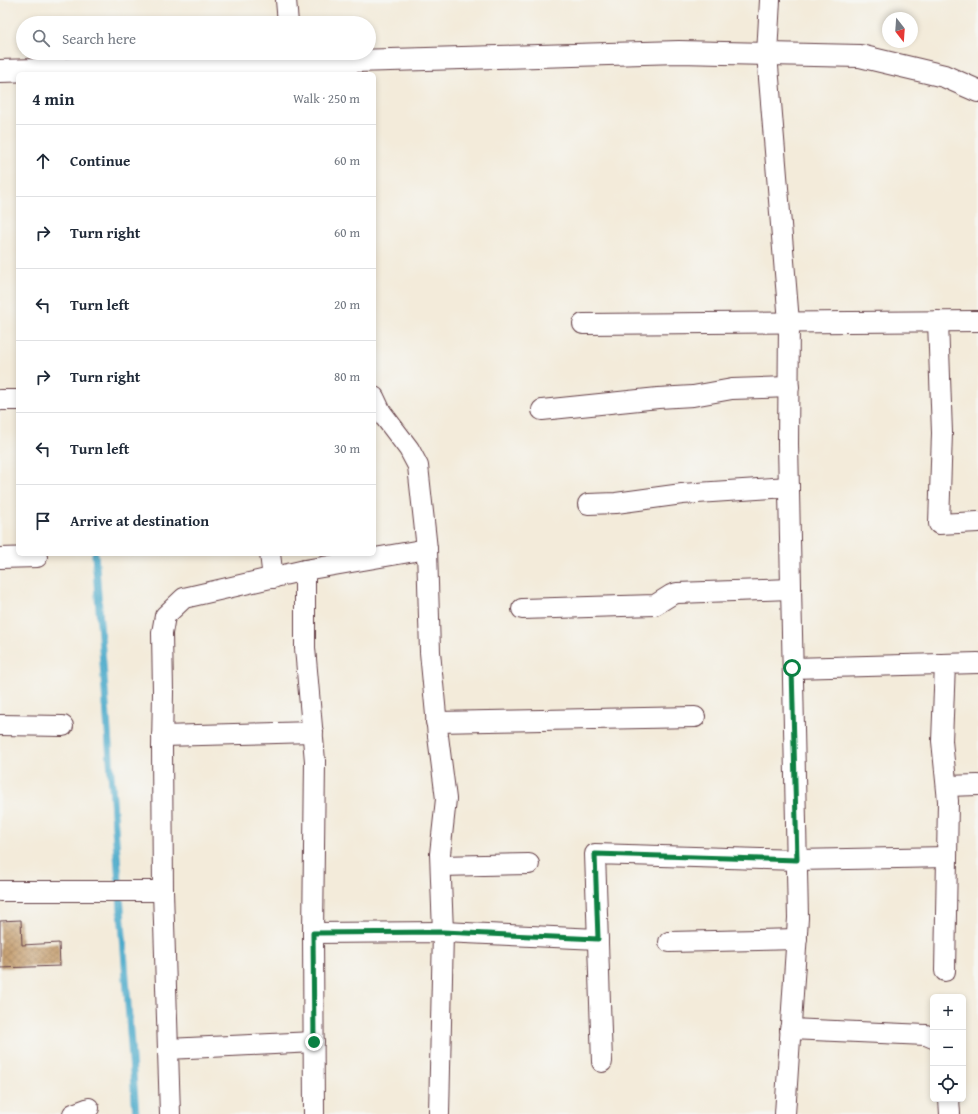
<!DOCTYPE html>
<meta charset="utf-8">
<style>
:root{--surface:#fff;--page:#f6f6f7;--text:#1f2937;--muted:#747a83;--line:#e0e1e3}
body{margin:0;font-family:"Gentium Book Plus",serif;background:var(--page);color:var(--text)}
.controls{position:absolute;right:12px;bottom:12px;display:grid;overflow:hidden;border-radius:6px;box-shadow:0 2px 6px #0003}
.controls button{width:36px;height:36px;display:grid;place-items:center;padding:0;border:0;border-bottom:1px solid var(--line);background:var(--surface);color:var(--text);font:20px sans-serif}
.compass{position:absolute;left:882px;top:12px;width:36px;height:36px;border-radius:50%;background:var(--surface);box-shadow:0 2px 6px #0003;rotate:163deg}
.stop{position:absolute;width:12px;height:12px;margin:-9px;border:3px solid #0b8043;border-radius:50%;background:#fff}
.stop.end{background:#0b8043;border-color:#fff;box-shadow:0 1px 4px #0008}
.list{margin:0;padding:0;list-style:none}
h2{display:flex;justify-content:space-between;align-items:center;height:52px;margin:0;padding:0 16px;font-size:17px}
h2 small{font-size:13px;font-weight:400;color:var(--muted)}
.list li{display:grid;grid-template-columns:26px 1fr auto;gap:12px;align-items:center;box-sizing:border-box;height:72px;padding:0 16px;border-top:1px solid var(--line)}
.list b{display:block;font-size:15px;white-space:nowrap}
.list em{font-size:13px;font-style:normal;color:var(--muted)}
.icon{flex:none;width:22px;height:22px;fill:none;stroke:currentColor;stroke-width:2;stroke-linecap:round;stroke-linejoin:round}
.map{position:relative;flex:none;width:978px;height:1114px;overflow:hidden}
.search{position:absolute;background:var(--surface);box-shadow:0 2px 6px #0003;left:16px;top:16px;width:360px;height:44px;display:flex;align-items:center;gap:10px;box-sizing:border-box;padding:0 14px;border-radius:22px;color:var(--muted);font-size:15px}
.panel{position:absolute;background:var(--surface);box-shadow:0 2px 6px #0003;left:16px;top:72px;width:360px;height:484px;border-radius:6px}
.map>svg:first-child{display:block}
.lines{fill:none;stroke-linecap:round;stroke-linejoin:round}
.stream{stroke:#4baaca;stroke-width:7}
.building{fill:url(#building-cross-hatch)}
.minor-casing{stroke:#633e45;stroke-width:22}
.tertiary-casing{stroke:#633e45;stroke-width:24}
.minor{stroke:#fff;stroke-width:20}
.tertiary{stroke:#fff;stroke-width:22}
.route{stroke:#0b8043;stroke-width:5}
</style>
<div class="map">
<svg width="978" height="1114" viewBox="0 0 978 1114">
<defs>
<pattern id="building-cross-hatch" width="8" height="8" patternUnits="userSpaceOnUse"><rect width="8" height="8" fill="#c7a376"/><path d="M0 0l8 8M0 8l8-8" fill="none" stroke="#a48461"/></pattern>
</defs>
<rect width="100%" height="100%" fill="#f6f6f2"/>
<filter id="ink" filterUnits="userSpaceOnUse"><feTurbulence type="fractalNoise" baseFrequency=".025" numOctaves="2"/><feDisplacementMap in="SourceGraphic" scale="8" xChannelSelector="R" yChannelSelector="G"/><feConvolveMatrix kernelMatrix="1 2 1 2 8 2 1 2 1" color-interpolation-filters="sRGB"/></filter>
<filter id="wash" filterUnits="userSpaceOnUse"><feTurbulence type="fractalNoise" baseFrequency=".012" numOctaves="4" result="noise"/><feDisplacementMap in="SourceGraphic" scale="16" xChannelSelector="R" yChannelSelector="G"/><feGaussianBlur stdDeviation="0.9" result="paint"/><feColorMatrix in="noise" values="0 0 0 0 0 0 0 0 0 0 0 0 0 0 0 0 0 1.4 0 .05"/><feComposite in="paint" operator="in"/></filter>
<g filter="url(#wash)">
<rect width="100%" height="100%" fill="#f3ebda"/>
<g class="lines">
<!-- stream -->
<polyline class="stream" points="95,554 136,1114"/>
</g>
<g id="blocks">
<!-- building -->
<polygon class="building" points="21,920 22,945 59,943 60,966 0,968 0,921"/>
</g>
</g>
<g filter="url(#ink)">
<use href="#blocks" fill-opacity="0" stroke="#633e45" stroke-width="1"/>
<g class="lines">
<!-- minor casing -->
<g class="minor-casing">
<g id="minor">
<polyline points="286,0 288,23"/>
<polyline points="770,0 767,54 789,322 788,444 798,918 785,1114"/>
<polyline points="938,321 942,433 939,524 978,522"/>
<polyline points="583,324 978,321"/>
<polyline points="374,397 381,412 409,449 418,466 427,549"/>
<polyline points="0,400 18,400"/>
<polyline points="542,410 658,398 693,396 732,389 789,387"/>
<polyline points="588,504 616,503 682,494 789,487"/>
<polyline points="270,554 273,578"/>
<polyline points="0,558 37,557"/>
<polyline points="305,570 427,549 430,652 438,736 446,799 440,854 443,932 439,1114"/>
<polyline points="522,609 655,605 671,595 677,593 791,589"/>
<polyline points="793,668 978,663"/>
<polyline points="436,722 695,717"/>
<polyline points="0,725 63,726"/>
<polyline points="162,736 313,732"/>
<polyline points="947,786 978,785"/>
<polyline points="441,866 529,864"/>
<polyline points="0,891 163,891"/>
<polyline points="313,933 314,1114"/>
<polyline points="669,942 797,939"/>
<polyline points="945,971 948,801 942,741 945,664"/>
<polyline points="790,1029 926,1035 933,1038"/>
<polyline points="168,1049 314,1042"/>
<polyline points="602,1062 595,854 797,860 947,857"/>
<polyline points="949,1099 950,1114"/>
<polyline points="73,1114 89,1108"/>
<polyline points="170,1114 163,891 162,747 163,692 162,633 165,616 184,598 305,570 305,648 315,761 313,933 443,932 598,939"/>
</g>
</g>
<!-- tertiary casing -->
<g class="tertiary-casing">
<polyline id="tertiary" points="0,71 679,52 860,56 944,76 978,91"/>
</g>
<!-- minor -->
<use href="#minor" class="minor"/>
<!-- tertiary -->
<use href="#tertiary" class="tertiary"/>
</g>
</g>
<g class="lines" filter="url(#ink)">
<!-- route -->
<polyline class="route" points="314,1042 313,933 443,932 598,939 595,854 797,860 792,668"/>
</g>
</svg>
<div class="controls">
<button>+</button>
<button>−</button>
<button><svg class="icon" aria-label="locate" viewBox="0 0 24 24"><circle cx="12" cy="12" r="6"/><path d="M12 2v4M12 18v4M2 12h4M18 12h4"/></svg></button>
</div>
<svg class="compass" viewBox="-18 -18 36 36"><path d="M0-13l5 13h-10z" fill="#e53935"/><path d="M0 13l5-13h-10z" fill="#747a83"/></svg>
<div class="stop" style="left:792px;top:668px"></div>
<div class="stop end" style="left:314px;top:1042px"></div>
<div class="search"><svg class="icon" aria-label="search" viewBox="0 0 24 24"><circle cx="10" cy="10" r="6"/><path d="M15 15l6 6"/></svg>Search here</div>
<section class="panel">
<h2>4 min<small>Walk · 250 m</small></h2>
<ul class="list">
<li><svg class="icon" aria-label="ahead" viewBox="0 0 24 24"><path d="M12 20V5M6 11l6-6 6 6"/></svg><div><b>Continue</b></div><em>60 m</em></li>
<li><svg class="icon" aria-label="right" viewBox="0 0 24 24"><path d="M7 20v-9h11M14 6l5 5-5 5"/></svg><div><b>Turn right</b></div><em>60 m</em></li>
<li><svg class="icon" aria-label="left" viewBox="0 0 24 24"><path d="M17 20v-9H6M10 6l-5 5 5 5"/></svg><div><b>Turn left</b></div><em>20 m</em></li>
<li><svg class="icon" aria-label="right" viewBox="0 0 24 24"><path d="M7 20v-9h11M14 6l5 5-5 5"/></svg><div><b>Turn right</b></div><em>80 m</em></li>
<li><svg class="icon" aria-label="left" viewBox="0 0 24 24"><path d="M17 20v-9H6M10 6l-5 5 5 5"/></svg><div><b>Turn left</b></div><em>30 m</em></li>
<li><svg class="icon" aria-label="arrive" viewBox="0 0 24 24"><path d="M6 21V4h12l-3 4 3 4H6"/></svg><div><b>Arrive at destination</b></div></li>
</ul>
</section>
</div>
